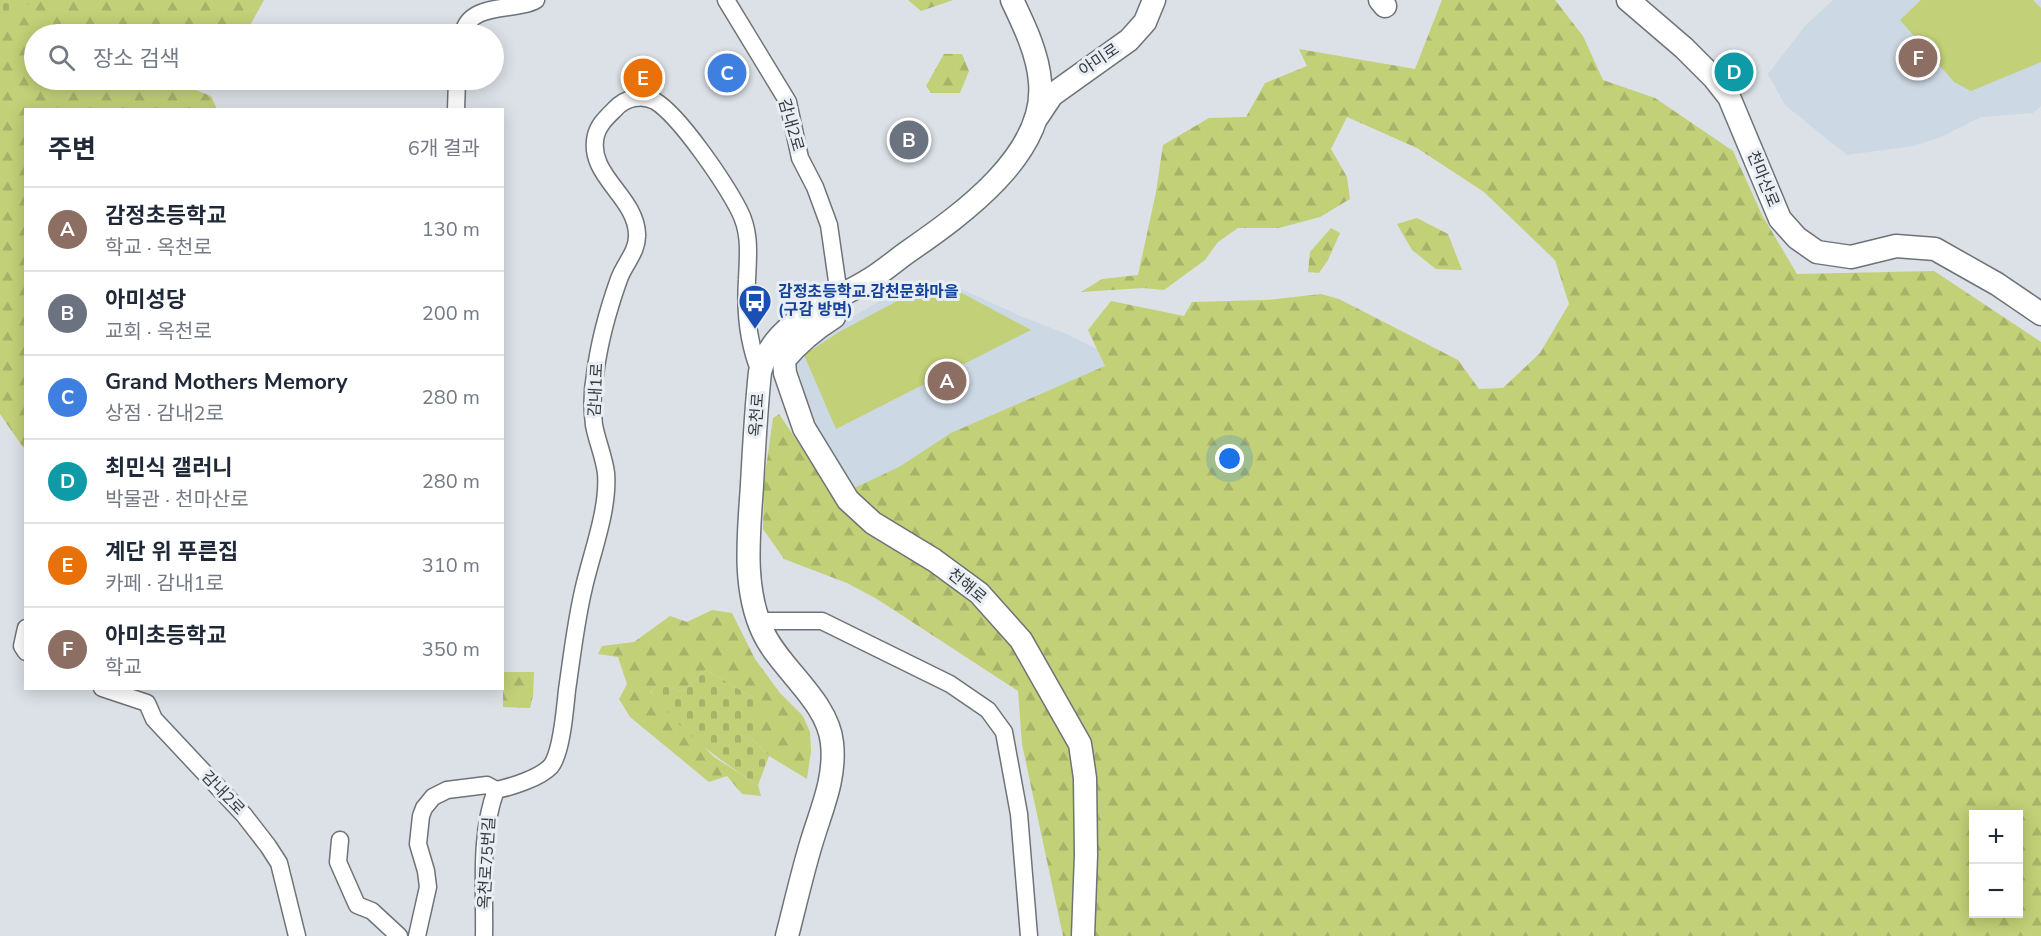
<!DOCTYPE html>
<html lang="ko">
<meta charset="utf-8">
<style>
:root{--surface:#fff;--page:#f6f6f7;--text:#1f2937;--muted:#747a83;--line:#e0e1e3;--accent:#0b8043}
body{margin:0;font-family:"Nunito Sans","Noto Sans KR",sans-serif;background:var(--page);color:var(--text)}
.controls{position:absolute;right:18px;bottom:18px;display:grid;overflow:hidden;border-radius:0px;box-shadow:0 3px 15px #0003}
.controls button{width:54px;height:54px;display:grid;place-items:center;padding:0;border:0;border-bottom:2px solid var(--line);background:var(--surface);color:var(--text);font:30px sans-serif}
.you{position:absolute;left:1230px;top:459px;width:21px;height:21px;margin:-15px;border:4px solid #fff;border-radius:50%;background:#1a73e8;box-shadow:0 0 0 9px #1a73e833}
.badge{display:grid;place-items:center;width:39px;height:39px;border-radius:50%;background:var(--accent);color:#fff;font-size:20px;font-weight:700}
.pin{position:absolute;translate:-50% -50%;border:3px solid #fff;box-shadow:0 2px 6px #0006}
.list{margin:0;padding:0;list-style:none}
h2{display:flex;justify-content:space-between;align-items:center;height:78px;margin:0;padding:0 24px;font-size:26px}
h2 small{font-size:20px;font-weight:400;color:var(--muted)}
.list li{display:grid;grid-template-columns:39px 1fr auto;gap:18px;align-items:center;box-sizing:border-box;height:84px;padding:0 24px;border-top:2px solid var(--line)}
.list b{display:block;font-size:22px;white-space:nowrap}
.list p{margin:0;font-size:20px;white-space:nowrap;color:var(--muted)}
.list em{font-size:20px;font-style:normal;color:var(--muted)}
.icon{flex:none;width:33px;height:33px;fill:none;stroke:currentColor;stroke-width:2;stroke-linecap:round;stroke-linejoin:round}
.map{position:relative;flex:none;width:2041px;height:936px;overflow:hidden}
.search{position:absolute;background:var(--surface);box-shadow:0 3px 15px #0003;left:24px;top:24px;width:480px;height:66px;display:flex;align-items:center;gap:15px;box-sizing:border-box;padding:0 21px;border-radius:33px;color:var(--muted);font-size:22px}
.panel{position:absolute;background:var(--surface);box-shadow:0 3px 15px #0003;left:24px;top:108px;width:480px;height:582px;border-radius:0px}
.map>svg:first-child{display:block}
.built{fill:#ccd8e3}
.green{fill:#c2d077}
.forest{fill:url(#forest-firs);fill-rule:evenodd}
.cemetery{fill:url(#cemetery-stones)}
.lines{fill:none;stroke-linecap:round;stroke-linejoin:round}
.street-casing{stroke:#6d7377;stroke-width:19}
.secondary-casing{stroke:#6d7377;stroke-width:25}
.street{stroke:#fff;stroke-width:16}
.secondary{stroke:#fff;stroke-width:22}
.labels{text-anchor:middle;dominant-baseline:central;stroke-width:6;stroke-linejoin:round;paint-order:stroke}
.street-label{font-size:16px;fill:#383a3c;stroke:#e8eef3}
.transit-label{font-size:16px;font-weight:bold;fill:#164399;stroke:#e8eef3;text-anchor:start}
</style>
<div class="map">
<svg width="2041" height="936" viewBox="0 0 2041 936">
<defs>
<pattern id="forest-firs" width="22" height="20" patternUnits="userSpaceOnUse" patternTransform="scale(1.5)"><rect width="22" height="20" fill="#c2d077"/><path d="M5 1l3.5 6h-7zM16 11l3.5 6h-7z" fill="#a7b368"/></pattern>
<pattern id="cemetery-stones" width="16" height="16" patternUnits="userSpaceOnUse" patternTransform="scale(1.5)"><rect width="16" height="16" fill="#c2d077"/><path d="M2 7V4a2 2 0 0 1 4 0v3zM10 15v-3a2 2 0 0 1 4 0v3z" fill="#a7b368"/></pattern>
</defs>
<rect width="100%" height="100%" fill="#dbe1e6"/>
<!-- built -->
<g class="built">
<polygon points="1833,0 2041,0 2041,106 2033,113 1981,117 1941,137 1913,146 1847,155 1785,105 1768,74 1805,26"/>
<polygon points="909,285 952,285 1025,318 1064,333 1105,353 1104,370 919,469 855,488 812,420 796,360 827,331"/>
</g>
<!-- green -->
<g class="green">
<polygon points="1921,0 2033,0 2041,8 2041,62 1971,91 1954,82 1900,20"/>
<polygon points="916,291 958,291 1031,330 836,429 804,355 839,332"/>
</g>
<!-- forest -->
<g class="forest">
<polygon points="0,0 264,0 245,34 34,34 34,80 187,80 180,84 211,96 217,109 26,110 25,450 0,414"/>
<polygon points="908,0 953,0 921,11"/>
<path d="M1442,0H1555L1583,36L1603,80L1655,98L1733,151L1762,215L1797,274L1934,271L2041,342V936H1063L1022,744L1018,691L877,599L847,583L784,559L763,529L764,482L773,418L779,414L835,497L899,467L951,433L1105,366L1088,330L1111,301L1184,316L1192,302L1267,300L1321,294L1339,299L1458,360L1479,389L1503,388L1540,353L1569,304L1555,260L1484,192L1417,148L1347,117L1331,149L1347,177L1350,199L1320,217L1279,228H1238L1218,242L1205,260L1164,290L1143,288L1081,292L1102,279L1138,275L1156,192L1163,145L1209,118L1246,117L1265,83L1307,66L1299,49L1415,69ZM1974,814H2018V914H1974Z"/>
<polygon points="944,54 962,54 969,71 960,93 931,93 926,86"/>
<polygon points="1417,218 1448,234 1462,270 1436,269 1412,250 1397,224"/>
<polygon points="1331,228 1340,233 1328,260 1319,273 1308,272 1310,252"/>
<polygon points="712,610 732,613 755,659 780,693 803,716 810,732 811,751 807,779 769,756 749,736 752,697 706,670 681,692 668,686 650,691 714,757 758,785 761,796 742,794 727,776 709,782 630,717 619,699 627,684 618,657 598,654 602,646 634,642 670,616 687,622"/>
<polygon points="503,672 534,672 533,696 530,708 503,707"/>
</g>
<!-- cemetery -->
<g class="cemetery">
<polygon points="0,0 35,0 0,22"/>
<path d="M706,670L752,697L761,724L749,736L769,756L758,785C715,757 681,733 650,690L668,686L681,692Z"/>
</g>
<g class="lines">
<!-- street casing -->
<g class="street-casing">
<g id="street">
<polyline points="726,0 788,102 800,158 815,187 829,225 837,281 842,294"/>
<path d="M463,34C469,1 516,12 536,0"/>
<polyline points="456,110 457,80"/>
<polyline points="758,621 822,621 950,684 988,710 1004,732 1019,814 1029,936"/>
<polyline points="26,628 22,646 26,652"/>
<polyline points="102,688 147,703 154,719 244,815 268,846 279,863 297,936"/>
<polyline points="340,840 338,862 357,905 372,911 399,936"/>
<path d="M417,936L428,887L426,871L418,844L421,816L424,808L433,797L447,790L487,785L496,790C511,787 540,778 551,766C562,752 565,708 567,690C572,656 576,620 584,587C592,552 609,509 606,473C604,457 597,441 594,425C592,409 592,391 595,375C599,342 608,310 619,279C625,263 638,251 637,234C636,196 586,175 596,135C599,124 607,117 615,109C625,98 641,94 655,101C680,116 725,183 739,210C751,233 748,255 747,280C745,311 748,343 760,372"/>
<path d="M484,936C485,888 479,835 496,790"/>
</g>
</g>
<!-- secondary casing -->
<g class="secondary-casing">
<g id="secondary">
<polyline points="1380,0 1385,6"/>
<polyline points="1628,0 1684,48 1714,78 1729,97 1780,219 1797,238 1817,252 1851,257 1896,246 1935,249 1997,284 2041,314"/>
<polyline points="1038,116 1052,95 1129,40 1145,22 1154,0"/>
<path d="M835,309L834,317C815,329 799,342 784,360L785,373L804,428L848,500L873,523L934,560L979,593L1021,640L1080,744L1085,778L1086,855L1083,936"/>
<path d="M787,936C795,905 802,874 811,844C821,810 836,779 832,743C828,701 780,669 763,632C742,587 749,533 752,485C754,447 756,409 760,372C774,320 831,304 872,278C885,270 896,260 909,251C961,215 1047,154 1040,82C1038,54 1024,25 1012,0"/>
</g>
</g>
<!-- street -->
<use href="#street" class="street"/>
<!-- secondary -->
<use href="#secondary" class="secondary"/>
</g>
<!-- icons -->
<defs>
<g id="bus-pin" transform="scale(1.725)"><path d="M0 17L-7.5 6A9.5 9.5 0 1 1 7.5 6Z" fill="#1a4fb4" stroke="#e8eef3"/><path d="M-5-6H5V4H4V6H2V4H-2V6H-4V4H-5ZM-3.5-4V0h7V-4ZM-3.5 1.2v1.5H-2V1.2ZM2 1.2v1.5H3.5V1.2Z" fill="#fff"/></g>
</defs>
<g fill-rule="evenodd">
<use href="#bus-pin" x="755" y="301"/>
</g>
<g class="labels">
<!-- street labels -->
<g class="street-label">
<text transform="translate(1099 60) rotate(-34)">아미로</text>
<text transform="translate(791 125) rotate(74)">감내2로</text>
<text transform="translate(1763 179) rotate(68)">천마산로</text>
<text transform="translate(596 390) rotate(-87)">감내1로</text>
<text transform="translate(757 415) rotate(-86)">옥천로</text>
<text transform="translate(967 586) rotate(40)">천해로</text>
<text transform="translate(223 793) rotate(46)">감내2로</text>
<text transform="translate(487 863) rotate(-87)">옥천로75번길</text>
</g>
<!-- transit labels -->
<g class="transit-label">
<text x="778" y="292">감정초등학교.감천문화마을<tspan x="778" dy="18">(구감 방면)</tspan></text>
</g>
</g>
</svg>
<div class="controls">
<button>+</button>
<button>−</button>
</div>
<div class="you"></div>
<div class="pin badge" style="left:947px;top:381px;background:#8d6e63">A</div>
<div class="pin badge" style="left:909px;top:140px;background:#6b7280">B</div>
<div class="pin badge" style="left:727px;top:73px;background:#3f7fe0">C</div>
<div class="pin badge" style="left:1734px;top:72px;background:#0f9aa8">D</div>
<div class="pin badge" style="left:643px;top:78px;background:#e8710a">E</div>
<div class="pin badge" style="left:1918px;top:58px;background:#8d6e63">F</div>
<div class="search"><svg class="icon" aria-label="search" viewBox="0 0 24 24"><circle cx="10" cy="10" r="6"/><path d="M15 15l6 6"/></svg>장소 검색</div>
<section class="panel">
<h2>주변<small>6개 결과</small></h2>
<ul class="list">
<li><span class="badge" style="background:#8d6e63">A</span><div><b>감정초등학교</b><p>학교 · 옥천로</p></div><em>130 m</em></li>
<li><span class="badge" style="background:#6b7280">B</span><div><b>아미성당</b><p>교회 · 옥천로</p></div><em>200 m</em></li>
<li><span class="badge" style="background:#3f7fe0">C</span><div><b>Grand Mothers Memory</b><p>상점 · 감내2로</p></div><em>280 m</em></li>
<li><span class="badge" style="background:#0f9aa8">D</span><div><b>최민식 갤러니</b><p>박물관 · 천마산로</p></div><em>280 m</em></li>
<li><span class="badge" style="background:#e8710a">E</span><div><b>계단 위 푸른집</b><p>카페 · 감내1로</p></div><em>310 m</em></li>
<li><span class="badge" style="background:#8d6e63">F</span><div><b>아미초등학교</b><p>학교</p></div><em>350 m</em></li>
</ul>
</section>
</div>
